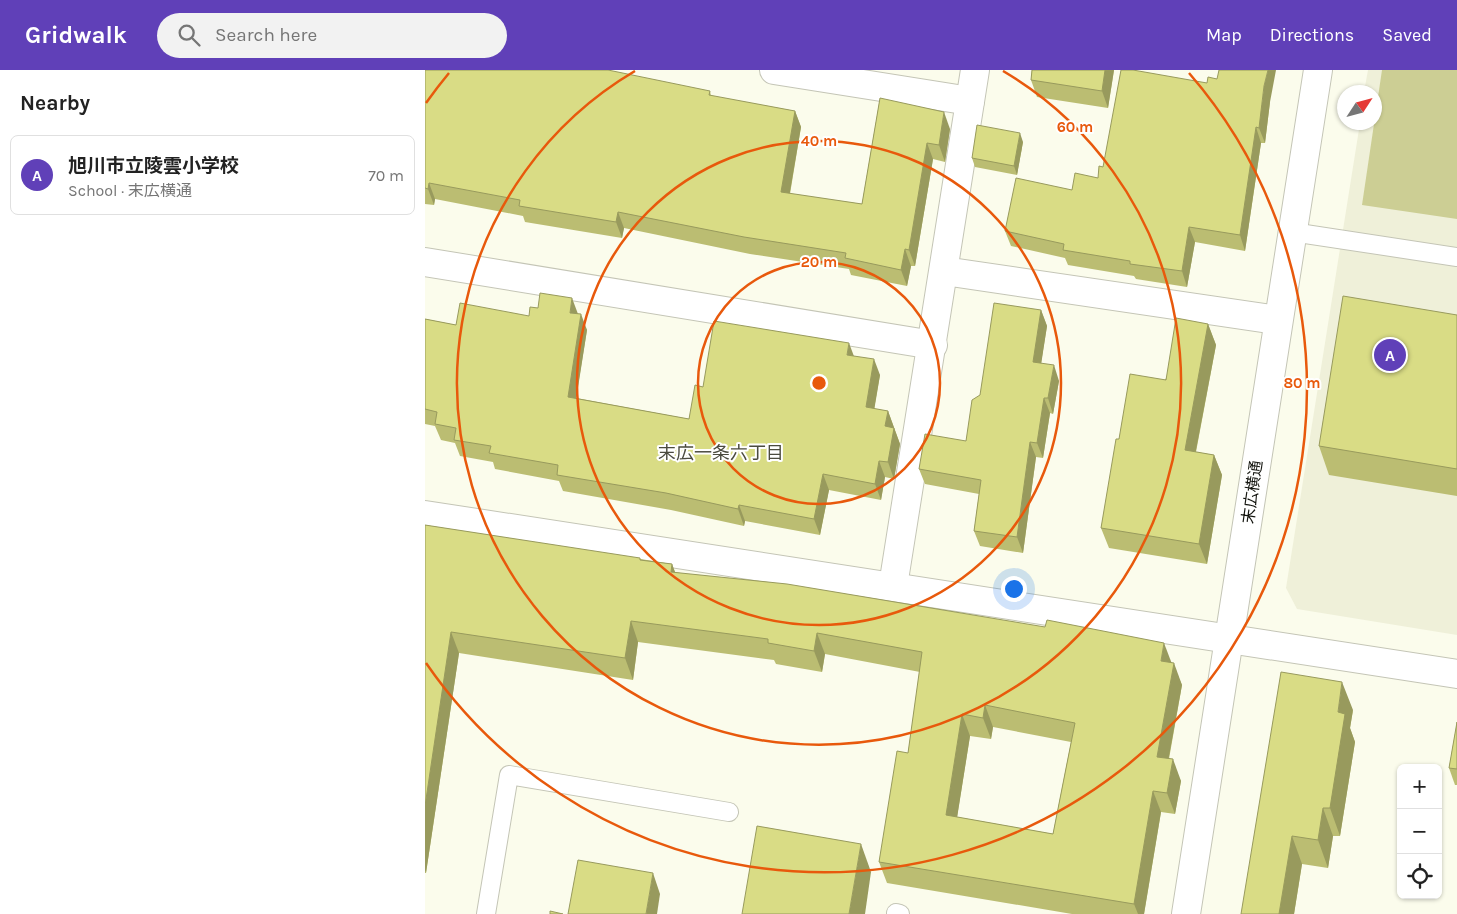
<!DOCTYPE html>
<meta charset="utf-8">
<style>
:root{--surface:#fff;--page:#f2f2f2;--text:#222;--muted:#767676;--line:#e0e0e0;--accent:#6040b8}
body{margin:0;font-family:Karla,"Noto Sans JP",sans-serif;background:var(--page);color:var(--text)}
.controls{position:absolute;right:15px;bottom:15px;display:grid;overflow:hidden;border-radius:8px;box-shadow:0 1px 4px #0004}
.controls button{width:45px;height:45px;display:grid;place-items:center;padding:0;border:0;border-bottom:1px solid var(--line);background:var(--surface);color:var(--text);font:25px sans-serif}
.compass{position:absolute;left:912px;top:15px;width:45px;height:45px;border-radius:50%;background:var(--surface);box-shadow:0 1px 4px #0004;rotate:54deg}
.you{position:absolute;left:588px;top:518px;width:18px;height:18px;margin:-12px;border:4px solid #fff;border-radius:50%;background:#1a73e8;box-shadow:0 0 0 8px #1a73e833}
.badge{display:grid;place-items:center;width:32px;height:32px;border-radius:50%;background:var(--accent);color:#fff;font-size:16px;font-weight:700}
.pin{position:absolute;translate:-50% -50%;border:2px solid #fff;box-shadow:0 1px 5px #0006}
.list{margin:0;padding:0;list-style:none}
h2{display:flex;justify-content:space-between;align-items:center;height:65px;margin:0;padding:0 20px;font-size:21px}
h2 small{font-size:16px;font-weight:400;color:var(--muted)}
.list li{display:grid;grid-template-columns:32px 1fr auto;gap:15px;align-items:center;box-sizing:border-box;height:80px;margin:0 10px 10px;padding:0 10px;border:1px solid var(--line);border-radius:8px}
.list b{display:block;font-size:19px;white-space:nowrap}
.list p{margin:0;font-size:16px;white-space:nowrap;color:var(--muted)}
.list em{font-size:16px;font-style:normal;color:var(--muted)}
.icon{flex:none;width:28px;height:28px;fill:none;stroke:currentColor;stroke-width:2;stroke-linecap:round;stroke-linejoin:round}
.map{position:relative;flex:none;width:1032px;height:844px;overflow:hidden}
header{display:flex;align-items:center;gap:30px;box-sizing:border-box;height:70px;padding:0 25px;background:var(--accent);color:#fff}
header strong{font-size:24px}
nav{display:flex;gap:28px;margin-inline-start:auto;font-size:18px}
.search{width:350px;height:45px;background:var(--page);display:flex;align-items:center;gap:12px;box-sizing:border-box;padding:0 18px;border-radius:28px;color:var(--muted);font-size:19px}
main{display:flex}
aside{flex:1;background:var(--surface)}
.map>svg:first-child{display:block}
.built{fill:#eff0d9}
.green{fill:#ccce94}
.lines{fill:none;stroke-linecap:round;stroke-linejoin:round}
.service-casing{stroke:#c4c5b6;stroke-width:20}
.minor-casing{stroke:#c4c5b6;stroke-width:30}
.tertiary-casing{stroke:#c4c5b6;stroke-width:30}
.service{stroke:#fff;stroke-width:18}
.minor{stroke:#fff;stroke-width:28}
.tertiary{stroke:#fff;stroke-width:28}
.wall{fill:#bbbd72;fill-rule:evenodd}
.shaded-wall{fill:#989a5d}
.building{fill:#d9dc85;stroke:#989a5d;fill-rule:evenodd}
.ring{fill:none;stroke:#e8590c;stroke-width:2.5}
.labels{text-anchor:middle;dominant-baseline:central;stroke-width:4;stroke-linejoin:round;paint-order:stroke}
.street-label{font-size:16px;fill:#13140e;stroke:#fff}
.neighbourhood-label{font-size:18px;fill:#4b4b3f;stroke:#fff}
.centre{fill:#e8590c;stroke:#fff;stroke-width:2.5}
.ring-label{font-size:15px;text-anchor:middle;font-weight:bold;fill:#e8590c;stroke:#fff;stroke-width:4;stroke-linejoin:round;paint-order:stroke}
</style>
<header>
<strong>Gridwalk</strong>
<div class="search"><svg class="icon" aria-label="search" viewBox="0 0 24 24"><circle cx="10" cy="10" r="6"/><path d="M15 15l6 6"/></svg>Search here</div>
<nav><a>Map</a><a>Directions</a><a>Saved</a></nav>
</header>
<main>
<aside>
<h2>Nearby<small></small></h2>
<ul class="list">
<li><span class="badge">A</span><div><b>旭川市立陵雲小学校</b><p>School · 末広横通</p></div><em>70 m</em></li>
</ul>
</aside>
<div class="map">
<svg width="1032" height="844" viewBox="0 0 1032 844">
<rect width="100%" height="100%" fill="#fbfcec"/>
<!-- built -->
<polygon class="built" points="943,0 1032,0 1032,565 872,539 861,518 935,53 949,52 949,22 939,22"/>
<!-- green -->
<polygon class="green" points="957,0 1032,0 1032,149 937,135"/>
<g class="lines">
<!-- service casing -->
<g class="service-casing">
<g id="service">
<polyline points="867,162 1032,187"/>
<polyline points="471,843 475,844"/>
<polyline points="61,844 84,705 304,742"/>
</g>
</g>
<!-- minor casing -->
<g class="minor-casing">
<g id="minor">
<polyline points="349,0 545,31"/>
<polyline points="0,192 508,275"/>
<polyline points="519,201 852,250"/>
<polyline points="0,445 1032,604"/>
<polyline points="468,516 550,0"/>
</g>
</g>
<!-- tertiary casing -->
<g class="tertiary-casing">
<polyline id="tertiary" points="761,844 893,0"/>
</g>
<!-- service -->
<use href="#service" class="service"/>
<!-- minor -->
<use href="#minor" class="minor"/>
<!-- tertiary -->
<use href="#tertiary" class="tertiary"/>
</g>
<!-- wall -->
<g class="wall">
<polygon points="0,0 285,21 286,26 370,41 376,57 365,124 437,134 455,28 525,59 520,92 508,89 490,196 486,196 482,216 426,205 424,199 325,184 199,158 197,168 100,152 98,146 10,129 9,135 0,134"/>
<polygon points="607,0 689,0 683,38 612,27 606,10"/>
<polygon points="845,32 840,73 836,73 820,181 770,172 762,217 711,209 709,206 643,195 640,188 586,176 580,161 647,120 673,108 678,97"/>
<polygon points="598,72 592,105 550,97 547,88"/>
<polygon points="616,240 622,256 616,293 634,311 628,344 625,343 618,388 611,387 598,483 555,476 549,461 554,424 500,414 494,399 541,371 555,325"/>
<polygon points="153,244 162,260 151,328 264,349 278,317 429,286 455,305 449,339 463,341 475,374 469,409 460,407 456,430 404,420 395,465 320,451 319,456 246,440 138,421 134,411 70,399 68,392 35,386 30,373 16,370 10,356 0,354 0,249 31,255 104,246"/>
<polygon points="1032,245 1032,426 904,405 894,376"/>
<polygon points="783,254 791,275 771,382 789,385 797,405 782,494 684,478 676,458 694,369"/>
<path d="M0,455L247,494L250,502L747,593L757,615L744,689L756,711L750,744L736,742L719,844H647L462,813L454,792L483,683L495,602L400,584L397,602L351,594L349,590L213,572L208,610L34,583L1,803H0ZM568,657L646,672L628,764L532,747L545,666L566,669Z"/>
<polygon points="928,640 925,658 930,672 915,766 908,766 903,798 877,794 869,844 816,844"/>
<polygon points="1032,652 1032,715 1030,715 1024,698"/>
</g>
<!-- shaded-wall -->
<g class="shaded-wall">
<polygon points="680,0 689,0 683,38 677,21"/>
<polygon points="843,0 851,0 845,32 840,73 834,58 839,16"/>
<polygon points="370,41 376,57 362,139 356,122"/>
<polygon points="519,42 525,59 520,92 514,75"/>
<polygon points="831,57 836,73 820,181 815,165"/>
<polygon points="595,63 598,72 592,105 589,96"/>
<polygon points="502,73 508,89 490,196 484,180"/>
<polygon points="4,113 10,129 9,135 3,119"/>
<polygon points="193,142 199,158 197,168 191,152"/>
<polygon points="764,157 770,172 762,217 757,201"/>
<polygon points="480,179 486,196 482,216 476,200"/>
<polygon points="147,228 153,244 145,243"/>
<polygon points="616,240 622,256 614,308 608,292"/>
<polygon points="156,244 162,260 149,343 143,327"/>
<polygon points="783,254 791,275 767,401 760,380"/>
<polygon points="424,273 430,289 422,285"/>
<polygon points="449,289 455,305 447,353 441,337"/>
<polygon points="629,295 634,311 628,344 623,328"/>
<polygon points="619,328 625,343 618,388 612,373"/>
<polygon points="463,341 475,374 469,409 463,392 460,356"/>
<polygon points="605,372 611,387 598,483 592,467"/>
<polygon points="789,385 797,405 782,494 774,474"/>
<polygon points="454,391 460,407 456,430 450,414"/>
<polygon points="398,404 404,420 395,465 389,449"/>
<polygon points="314,435 320,451 319,456 313,439"/>
<polygon points="247,494 255,516 246,502"/>
<polygon points="206,551 213,572 208,610 200,588"/>
<polygon points="26,562 34,583 1,803 0,800 0,736"/>
<polygon points="392,563 400,584 397,602 389,581"/>
<polygon points="739,573 747,594 736,591"/>
<polygon points="749,593 757,615 740,708 732,687"/>
<polygon points="917,612 928,640 925,658 930,672 915,766 905,738 913,642"/>
<polygon points="560,635 568,657 566,669 558,648"/>
<polygon points="537,644 545,666 529,767 521,745"/>
<polygon points="748,689 756,711 750,744 742,723"/>
<polygon points="728,721 736,742 719,844 713,844 709,834"/>
<polygon points="898,738 908,766 903,798 893,770"/>
<polygon points="867,766 877,794 869,844 854,844"/>
<polygon points="436,774 446,802 440,844 424,844"/>
<polygon points="228,803 235,824 232,844 221,844"/>
</g>
<!-- building -->
<g class="building">
<polygon points="0,0 183,0 285,21 284,25 370,41 356,122 437,134 455,28 519,42 514,75 502,73 484,180 480,179 476,200 420,188 421,183 319,167 193,142 191,152 94,136 95,130 4,113 3,119 0,118"/>
<polygon points="607,0 680,0 677,21 606,10"/>
<polygon points="696,0 708,0 782,13 783,7 792,9 794,0 843,0 839,16 834,58 831,57 815,165 764,157 757,201 705,194 705,191 638,180 639,174 580,161 591,108 647,120 650,103 673,108 674,96 678,97"/>
<polygon points="552,55 595,63 589,96 547,88"/>
<polygon points="115,223 147,228 145,243 156,244 143,327 264,349 270,315 278,317 289,251 424,273 422,285 449,289 441,337 463,341 460,356 469,358 463,392 454,391 450,414 398,404 389,449 314,435 313,439 241,423 132,405 133,395 64,383 66,376 29,370 31,358 10,354 12,342 0,339 0,249 31,255 35,233 104,246 105,237 113,238"/>
<polygon points="918,226 1032,245 1032,399 894,376"/>
<polygon points="569,233 616,240 608,292 629,295 623,328 619,328 612,373 605,372 592,467 549,461 556,410 494,399 500,364 541,371 547,330 555,325"/>
<polygon points="751,248 783,254 760,380 789,385 774,474 676,458 691,369 694,369 705,304 741,310"/>
<path d="M0,455L215,488V490L247,494L246,502L362,514L620,557L622,550L739,573L736,591L749,593L732,687L748,689L742,723L728,721L709,834L454,792L472,681L483,683L497,582L392,563L389,581L343,573V569L206,551L200,588L26,562L0,736ZM560,635L650,653L628,764L521,745L537,644L558,648Z"/>
<polygon points="856,602 917,612 913,642 920,644 905,738 898,738 893,770 867,766 854,844 816,844"/>
<polygon points="1032,652 1032,699 1024,698"/>
<polygon points="332,756 436,774 424,844 317,844"/>
<polygon points="153,790 228,803 221,844 143,844"/>
<polygon points="125,841 138,844 125,844"/>
</g>
<!-- distance rings -->
<g class="ring">
<circle cx="394" cy="313" r="121"/>
<circle cx="394" cy="313" r="242"/>
<path d="M578 1A362 362 0 1 1 210 1"/>
<path d="M1 33A483 483 0 0 1 24 3M764 3A483 483 0 1 1 1 593"/>
</g>
<g class="labels">
<!-- street labels -->
<g class="street-label">
<text transform="translate(827 422) rotate(-82)">末広横通</text>
</g>
<!-- neighbourhood labels -->
<g class="neighbourhood-label">
<text x="296" y="383">末広一条六丁目</text>
</g>
</g>
<circle cx="394" cy="313" r="8" class="centre"/>
<g class="ring-label">
<text x="650" y="62">60 m</text>
<text x="394" y="76">40 m</text>
<text x="394" y="197">20 m</text>
<text x="877" y="318">80 m</text>
</g>
</svg>
<div class="controls">
<button>+</button>
<button>−</button>
<button><svg class="icon" aria-label="locate" viewBox="0 0 24 24"><circle cx="12" cy="12" r="6"/><path d="M12 2v4M12 18v4M2 12h4M18 12h4"/></svg></button>
</div>
<svg class="compass" viewBox="-18 -18 36 36"><path d="M0-13l5 13h-10z" fill="#e53935"/><path d="M0 13l5-13h-10z" fill="#767676"/></svg>
<div class="you"></div>
<div class="pin badge" style="left:965px;top:285px">A</div>
</div>
</main>
